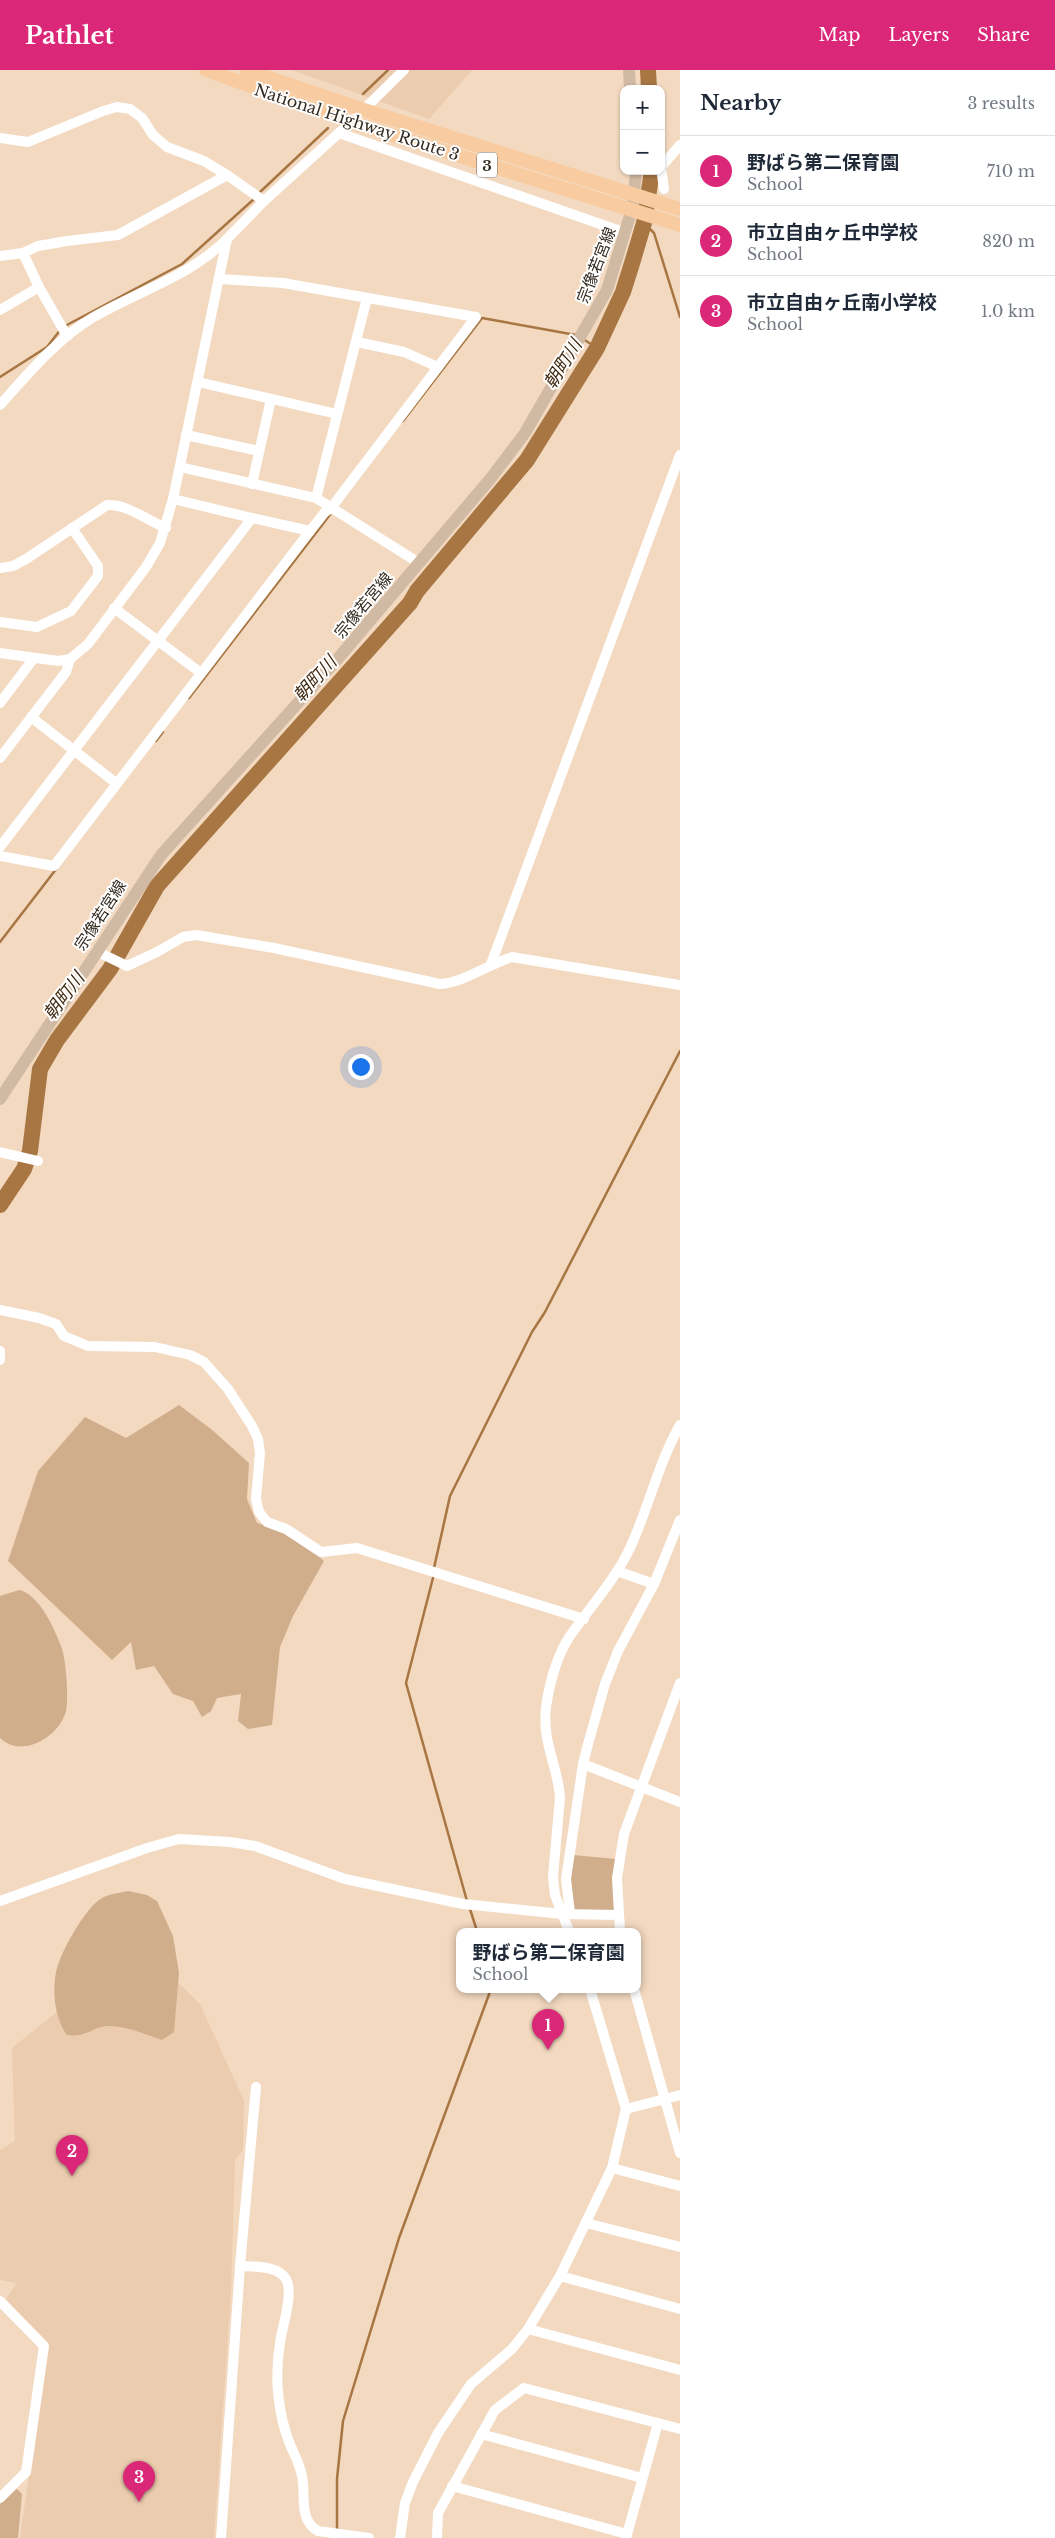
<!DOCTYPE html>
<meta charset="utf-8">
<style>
:root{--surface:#fff;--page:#f2f2f3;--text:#1f2937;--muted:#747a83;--line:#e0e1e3;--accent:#db2777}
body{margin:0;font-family:"Libre Baskerville","Noto Sans JP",serif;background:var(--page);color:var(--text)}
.controls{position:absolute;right:15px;top:15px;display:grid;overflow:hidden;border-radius:10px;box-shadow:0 1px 4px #0004}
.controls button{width:45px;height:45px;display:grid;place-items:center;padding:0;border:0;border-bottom:1px solid var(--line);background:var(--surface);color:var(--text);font:25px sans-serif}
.you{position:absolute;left:360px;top:996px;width:18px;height:18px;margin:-12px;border:4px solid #fff;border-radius:50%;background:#1a73e8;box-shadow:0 0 0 8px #1a73e833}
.badge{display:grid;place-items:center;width:32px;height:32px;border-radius:50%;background:var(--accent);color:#fff;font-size:16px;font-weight:700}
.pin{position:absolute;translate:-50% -41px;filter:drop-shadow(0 1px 2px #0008)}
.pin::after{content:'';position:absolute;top:26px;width:18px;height:15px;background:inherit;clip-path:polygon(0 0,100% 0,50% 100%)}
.popup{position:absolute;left:456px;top:1858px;width:185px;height:65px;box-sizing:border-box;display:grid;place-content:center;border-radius:10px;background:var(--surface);filter:drop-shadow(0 1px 4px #0005);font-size:16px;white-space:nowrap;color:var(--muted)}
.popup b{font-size:19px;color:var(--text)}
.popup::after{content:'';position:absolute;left:50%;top:100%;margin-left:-10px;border:10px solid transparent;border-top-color:var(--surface)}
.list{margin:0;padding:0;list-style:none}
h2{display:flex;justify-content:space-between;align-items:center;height:65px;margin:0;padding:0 20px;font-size:21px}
h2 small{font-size:16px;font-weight:400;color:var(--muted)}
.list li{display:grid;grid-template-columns:32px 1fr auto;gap:15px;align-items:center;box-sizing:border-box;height:70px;padding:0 20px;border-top:1px solid var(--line)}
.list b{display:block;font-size:19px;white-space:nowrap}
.list p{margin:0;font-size:16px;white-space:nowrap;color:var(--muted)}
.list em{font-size:16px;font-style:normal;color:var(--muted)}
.map{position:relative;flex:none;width:680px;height:2468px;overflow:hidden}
header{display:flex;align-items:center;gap:30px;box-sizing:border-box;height:70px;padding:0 25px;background:var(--accent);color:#fff}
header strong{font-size:24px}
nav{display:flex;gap:28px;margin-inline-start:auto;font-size:18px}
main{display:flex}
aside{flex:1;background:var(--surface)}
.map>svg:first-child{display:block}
.built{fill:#ecccae}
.green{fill:#d0ae8c}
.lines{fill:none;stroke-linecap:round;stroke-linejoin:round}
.stream{stroke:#a77642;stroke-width:2.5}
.river{stroke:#a77642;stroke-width:16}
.minor{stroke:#fff;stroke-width:10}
.major{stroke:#d1baa4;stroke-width:12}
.highway{stroke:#f8cca0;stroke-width:14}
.labels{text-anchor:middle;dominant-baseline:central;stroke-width:4;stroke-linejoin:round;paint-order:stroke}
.shield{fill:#fff;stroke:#726b64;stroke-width:1}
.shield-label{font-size:15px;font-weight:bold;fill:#352c22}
.street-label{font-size:16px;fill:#352c22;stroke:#fff}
.water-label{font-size:18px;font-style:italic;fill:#402a12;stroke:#fff}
</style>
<header>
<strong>Pathlet</strong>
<nav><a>Map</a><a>Layers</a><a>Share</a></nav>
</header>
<main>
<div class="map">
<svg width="680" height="2468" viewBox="0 0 680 2468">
<rect width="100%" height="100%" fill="#f3d9c0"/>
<!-- built -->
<g class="built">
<polygon points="292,0 472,0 429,49"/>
<polygon points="160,1895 200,1934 244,2031 243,2080 235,2090 231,2222 214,2468 20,2468 48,2275 6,2229 17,2213 0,2210 0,2080 15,2071 12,1978 88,1917"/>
</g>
<!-- green -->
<g class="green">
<polygon points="179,1335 211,1359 249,1393 247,1429 257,1453 293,1463 324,1491 293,1546 280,1577 272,1655 248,1659 238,1651 241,1624 217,1628 211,1641 202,1647 193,1631 173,1624 154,1596 136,1600 131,1572 112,1590 8,1491 38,1401 85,1347 126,1368"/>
<path d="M19,1520C39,1524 54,1558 61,1576C66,1588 69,1628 66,1641C59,1667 22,1689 0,1668V1526Z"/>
<path d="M573,1785L616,1789L614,1839L611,1843L575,1840C564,1827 571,1800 573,1785Z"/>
<path d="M128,1821L147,1825L157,1831L173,1866L179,1903L174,1962L162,1970C144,1964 127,1956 109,1956C95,1955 87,1968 67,1965C55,1949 52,1922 56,1902C60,1883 83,1842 99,1830C107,1824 119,1823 128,1821Z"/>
<polygon points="16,2418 22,2424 18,2468 0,2468 0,2434"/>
</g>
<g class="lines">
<!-- stream -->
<g class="stream">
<polyline points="363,24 388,0"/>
<polyline points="259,123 328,58"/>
<polyline points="644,153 654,163 680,247"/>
<polyline points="65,256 182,194 254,129"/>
<polyline points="583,269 597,278"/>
<polyline points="0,307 47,277 61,259"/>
<polyline points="403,351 482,248 576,265"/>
<polyline points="189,628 332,442"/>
<polyline points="156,671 163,662"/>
<polyline points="0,872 57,798"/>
<polyline points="434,1498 450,1426 532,1262 545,1242 680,981"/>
<polyline points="434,1504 406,1613 467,1831"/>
<polyline points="470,1839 477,1861"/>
<polyline points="337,2462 337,2409 343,2351 399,2168 491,1919"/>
</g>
<!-- river -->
<g class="river">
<polyline points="648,0 649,19"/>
<polyline points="0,1135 24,1099 30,1081 40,999 57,970 110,899 157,816 410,533 417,521 527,390 597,278 623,222 633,190 644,153 652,101"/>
</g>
<!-- minor -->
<g class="minor">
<polyline points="339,63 626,163"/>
<polyline points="0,68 28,72 103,41 117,37 130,39 142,48 153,65 167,77 204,91 227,105"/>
<polyline points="661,97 680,75"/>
<polyline points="661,98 664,119"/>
<polyline points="23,183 39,217 67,266"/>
<polyline points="0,186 23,183 38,176 67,171 118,165 227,105 264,131"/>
<polyline points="0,240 39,217"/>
<polyline points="357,272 404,282 438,297"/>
<polyline points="198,312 337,344"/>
<path d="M0,335C27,305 57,269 92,248C138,221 189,207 227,169"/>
<polyline points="186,365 259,381"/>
<polyline points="180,397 316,428 419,493"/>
<polyline points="252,414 271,329"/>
<polyline points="316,428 367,228"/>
<polyline points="173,429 252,448"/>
<path d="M0,498L13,496L26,489L107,435C128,434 146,450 166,458"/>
<polyline points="114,538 201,603"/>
<polyline points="0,552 37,557 71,541 98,506 98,496 72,458"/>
<polyline points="0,583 58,591 70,589 88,574 146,497 160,473 173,429 227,169 264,131 351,52 404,0"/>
<polyline points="0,633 34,588"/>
<polyline points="31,647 116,713"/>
<polyline points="0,688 66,602 70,589"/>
<polyline points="0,777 252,448 310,461"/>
<polyline points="0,786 54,796 310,461 325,442 331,438 476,247 283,213 220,209"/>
<path d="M96,881L127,896L157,882L183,867L196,865L274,878L440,914C463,913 489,894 512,887L680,915"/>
<polyline points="491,894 680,385"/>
<polyline points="0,1082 38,1091"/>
<polyline points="0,1240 39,1248 56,1254 64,1266 88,1276 155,1277 190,1285 204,1292 228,1319 252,1356 258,1369 260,1383 256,1429 259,1442 267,1452 286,1459 321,1482 357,1478 584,1549"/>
<polyline points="0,1281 0,1290"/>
<polyline points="617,1501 654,1514"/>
<polyline points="583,1694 680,1732"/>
<polyline points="0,1831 147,1778 179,1769 230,1772 255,1776 345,1809 463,1834 562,1844 618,1845"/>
<polyline points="570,1843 566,1809 583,1694 588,1674 605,1614 618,1581 654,1514 680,1450"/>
<path d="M569,1861L555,1825L553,1807L560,1727C557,1693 542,1673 546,1637C549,1614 557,1585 570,1566C590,1537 615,1510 630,1478C649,1437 658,1394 680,1355"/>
<polyline points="620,1861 617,1808 624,1764 680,1613"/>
<polyline points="634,1919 680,2083"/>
<polyline points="626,2039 680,2025"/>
<polyline points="612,2098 680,2116"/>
<polyline points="586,2153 680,2177"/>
<path d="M240,2196C254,2197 277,2195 286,2209C294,2223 282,2257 280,2273C275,2302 277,2335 286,2363C290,2378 299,2390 302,2406C306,2425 298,2450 318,2461L369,2468"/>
<polyline points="560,2206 680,2239"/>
<polyline points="0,2231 44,2276 26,2402 0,2428"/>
<polyline points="528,2259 680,2300"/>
<polyline points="481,2364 642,2408"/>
<polyline points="452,2416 627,2464"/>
<polyline points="221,2468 240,2196 256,2017"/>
<polyline points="400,2468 405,2433 413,2412 438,2363 471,2314 512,2279 528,2259 560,2206 612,2098 626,2039 590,1919"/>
<polyline points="437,2468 438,2443 495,2340 524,2318 680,2359"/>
<polyline points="626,2468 658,2353"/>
</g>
<!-- major -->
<g class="major">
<polyline points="629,0 630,19"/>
<polyline points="0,1029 161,785 341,585 491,408 525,363 607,220 633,136 636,101"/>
</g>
<!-- highway -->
<g class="highway">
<polyline points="206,0 351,52 680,155"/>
<polyline points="246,0 364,40 680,139"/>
</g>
</g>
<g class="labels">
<!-- shield labels -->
<rect class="shield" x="477" y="82.5" width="20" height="25" rx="4"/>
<g class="shield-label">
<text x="487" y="95">3</text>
</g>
<!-- street labels -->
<g class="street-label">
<text transform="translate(357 52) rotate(18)">National Highway Route 3</text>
<text transform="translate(596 195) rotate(-69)">宗像若宮線</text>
<text transform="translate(363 535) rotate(-50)">宗像若宮線</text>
<text transform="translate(100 845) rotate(-57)">宗像若宮線</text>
</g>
<!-- water labels -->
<g class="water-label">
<text transform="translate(563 294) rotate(-58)">朝町川</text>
<text transform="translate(315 609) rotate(-48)">朝町川</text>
<text transform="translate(64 926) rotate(-53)">朝町川</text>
</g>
</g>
</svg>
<div class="controls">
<button>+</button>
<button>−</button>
</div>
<div class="you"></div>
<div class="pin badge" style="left:548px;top:1980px">1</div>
<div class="popup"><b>野ばら第二保育園</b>School</div>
<div class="pin badge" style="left:72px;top:2106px">2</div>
<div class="pin badge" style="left:139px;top:2432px">3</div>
</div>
<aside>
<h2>Nearby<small>3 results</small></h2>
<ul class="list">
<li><span class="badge">1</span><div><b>野ばら第二保育園</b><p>School</p></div><em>710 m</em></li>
<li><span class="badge">2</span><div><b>市立自由ヶ丘中学校</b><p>School</p></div><em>820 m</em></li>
<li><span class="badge">3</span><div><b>市立自由ヶ丘南小学校</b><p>School</p></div><em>1.0 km</em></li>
</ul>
</aside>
</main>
